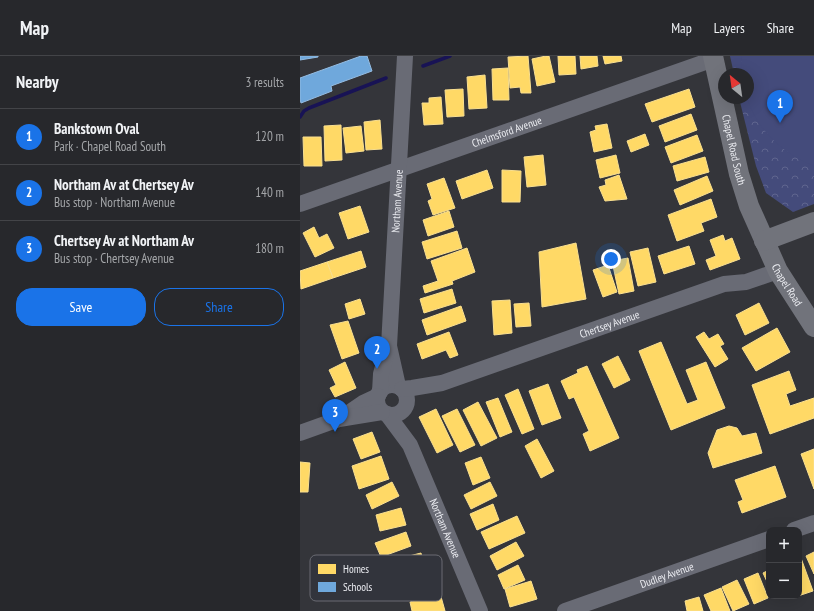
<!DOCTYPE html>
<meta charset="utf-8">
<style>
:root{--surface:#27282c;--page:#2f3034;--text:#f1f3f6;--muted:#a4a6a9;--line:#434448;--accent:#1a73e8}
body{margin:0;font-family:"PT Sans Narrow",sans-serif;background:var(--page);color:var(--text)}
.controls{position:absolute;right:12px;bottom:12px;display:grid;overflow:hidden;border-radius:8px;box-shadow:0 4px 16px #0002}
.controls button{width:36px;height:36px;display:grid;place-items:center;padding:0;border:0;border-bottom:1px solid var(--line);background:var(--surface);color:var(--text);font:20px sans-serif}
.compass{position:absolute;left:418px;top:12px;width:36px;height:36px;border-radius:50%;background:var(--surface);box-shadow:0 4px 16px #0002;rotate:331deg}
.you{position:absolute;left:311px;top:203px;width:14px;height:14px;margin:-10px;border:3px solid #fff;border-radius:50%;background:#1a73e8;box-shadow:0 0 0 6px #1a73e833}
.badge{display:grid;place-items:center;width:26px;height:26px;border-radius:50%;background:var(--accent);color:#fff;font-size:13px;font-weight:700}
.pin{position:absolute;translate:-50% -33px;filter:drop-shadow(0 1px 2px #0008)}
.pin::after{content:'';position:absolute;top:21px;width:14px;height:12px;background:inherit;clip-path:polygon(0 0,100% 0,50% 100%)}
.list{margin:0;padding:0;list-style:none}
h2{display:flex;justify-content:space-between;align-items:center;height:52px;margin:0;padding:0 16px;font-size:17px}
h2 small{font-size:13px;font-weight:400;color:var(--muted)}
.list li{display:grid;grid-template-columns:26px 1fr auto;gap:12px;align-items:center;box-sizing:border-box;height:56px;padding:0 16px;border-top:1px solid var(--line)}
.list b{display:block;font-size:15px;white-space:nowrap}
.list p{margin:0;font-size:13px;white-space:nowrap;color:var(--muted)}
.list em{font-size:13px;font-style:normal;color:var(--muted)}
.actions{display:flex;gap:8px;padding:12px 16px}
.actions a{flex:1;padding:9px 0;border:1px solid var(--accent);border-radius:16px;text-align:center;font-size:14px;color:var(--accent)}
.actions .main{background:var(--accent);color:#fff}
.map{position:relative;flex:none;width:514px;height:555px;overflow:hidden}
header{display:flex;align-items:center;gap:24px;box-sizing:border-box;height:56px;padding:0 20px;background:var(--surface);border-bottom:1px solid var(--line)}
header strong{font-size:19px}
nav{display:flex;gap:22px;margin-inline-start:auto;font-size:14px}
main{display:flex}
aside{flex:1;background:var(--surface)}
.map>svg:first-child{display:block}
.park{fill:url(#park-crowns)}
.pitch{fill:#444b7b}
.homes{fill:#ffd966;stroke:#f9df90}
.schools{fill:#6fa8dc;stroke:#94bce2}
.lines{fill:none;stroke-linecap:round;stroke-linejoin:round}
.stream{stroke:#181355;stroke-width:3.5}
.minor{stroke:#696b75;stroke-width:16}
.major{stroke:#71737b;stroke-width:20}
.labels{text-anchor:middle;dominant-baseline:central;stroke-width:4;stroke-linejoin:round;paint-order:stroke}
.street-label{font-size:11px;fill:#ebecf1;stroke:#32343c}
.key{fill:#32343c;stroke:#6a6b72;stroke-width:1}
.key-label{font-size:11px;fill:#ebecf1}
</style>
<header>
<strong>Map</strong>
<nav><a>Map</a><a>Layers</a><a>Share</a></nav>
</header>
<main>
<aside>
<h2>Nearby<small>3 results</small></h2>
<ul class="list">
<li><span class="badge">1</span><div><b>Bankstown Oval</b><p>Park · Chapel Road South</p></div><em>120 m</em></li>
<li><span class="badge">2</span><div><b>Northam Av at Chertsey Av</b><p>Bus stop · Northam Avenue</p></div><em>140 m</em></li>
<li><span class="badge">3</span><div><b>Chertsey Av at Northam Av</b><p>Bus stop · Chertsey Avenue</p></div><em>180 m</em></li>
</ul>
<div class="actions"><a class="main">Save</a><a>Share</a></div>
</aside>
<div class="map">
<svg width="514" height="555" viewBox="0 0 514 555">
<defs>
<pattern id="park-crowns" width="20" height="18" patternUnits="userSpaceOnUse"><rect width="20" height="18" fill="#444b7b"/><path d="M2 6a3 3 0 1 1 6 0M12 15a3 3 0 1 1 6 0" fill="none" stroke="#5f658e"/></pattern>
</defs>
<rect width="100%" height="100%" fill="#34353a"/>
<!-- park -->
<polygon class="park" points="430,0 514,0 514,148 493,156 466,137 456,110 439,42 448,42 448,18 434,18"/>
<!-- pitch -->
<path class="pitch" d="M441,0H514V110C483,98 457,74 447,42H448V18H442Z"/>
<!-- homes -->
<g class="homes">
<polygon points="228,0 231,37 221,37 220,31 210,32 208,1"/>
<polygon points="246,0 249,0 255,26 237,30 232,3"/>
<polygon points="258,0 275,0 276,18 259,19"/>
<polygon points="280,0 297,0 298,10 281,13"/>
<polygon points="303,0 321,0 322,5 305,8"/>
<polygon points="208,12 209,44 193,44 192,13"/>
<polygon points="185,19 187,52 169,53 167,21"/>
<polygon points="163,33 164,60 147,61 145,34"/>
<polygon points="389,33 395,51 352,66 345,48"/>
<polygon points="141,41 143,68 124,69 122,47 129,47 129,42"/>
<polygon points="391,58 397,74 365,86 359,70"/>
<polygon points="80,64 82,93 66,94 64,66"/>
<polygon points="307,68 312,92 294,96 290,76 296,74 295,70"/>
<polygon points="41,69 42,104 25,105 24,70"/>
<polygon points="61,70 64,95 46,97 43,72"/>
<polygon points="345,78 349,89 331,96 327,85"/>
<polygon points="397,79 403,95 371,107 365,91"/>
<polygon points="3,81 21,81 22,110 4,110"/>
<polygon points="243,99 246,129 227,131 224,101"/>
<polygon points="316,99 320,117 300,122 296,104"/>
<polygon points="405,101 409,116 377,125 373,110"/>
<polygon points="187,114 193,132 162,143 156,125"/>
<polygon points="202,114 221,115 220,146 202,146"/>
<polygon points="319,119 327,143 305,145 299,131 306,129 305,124"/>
<polygon points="407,120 413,135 380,149 374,134"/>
<polygon points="144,122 155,152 133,159 128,145 132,143 127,128"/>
<polygon points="411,143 417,161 401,167 404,175 377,185 368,159"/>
<polygon points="60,150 69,176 48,183 39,157"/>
<polygon points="149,155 154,171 128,180 123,164"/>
<polygon points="14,171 19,182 27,178 34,192 15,201 3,177"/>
<polygon points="157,175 162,192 127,203 122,186"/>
<polygon points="423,179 425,185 432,182 440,203 410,214 406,204 416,200 410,184"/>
<polygon points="276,187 286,243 242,251 239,196"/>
<polygon points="389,190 395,208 364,218 358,200"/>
<polygon points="167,192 175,216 152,225 153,228 125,237 123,230 138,225 131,205"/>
<polygon points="348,192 356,226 338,230 330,196"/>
<polygon points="61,195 66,211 33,222 27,206"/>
<polygon points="328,202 334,235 319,238 312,205"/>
<polygon points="27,206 33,222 1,233 0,215"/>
<polygon points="308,209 317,236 303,241 293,214"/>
<polygon points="152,233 156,247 124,257 120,243"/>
<polygon points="60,243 65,258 49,263 45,248"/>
<polygon points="210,244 212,277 194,279 192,245"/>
<polygon points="229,247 231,270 216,271 214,248"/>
<polygon points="459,247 469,267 445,279 436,259"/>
<polygon points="161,250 166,265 127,279 122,264"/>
<polygon points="48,265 59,297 42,303 30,269"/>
<polygon points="477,272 490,296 456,315 442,292"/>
<polygon points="149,276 158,299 150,302 146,294 122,303 117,288"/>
<polygon points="404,276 409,283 418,278 424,288 420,290 428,303 415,311 396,281"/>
<polygon points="361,286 387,348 398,344 386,314 406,306 425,352 371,374 339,295"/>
<polygon points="318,300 330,324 314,332 302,308"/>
<polygon points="45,306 56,332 35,341 30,332 36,329 29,314"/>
<polygon points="287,310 319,382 290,395 283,378 289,375 274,341 269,343 261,325 278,317 277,314"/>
<polygon points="489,315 496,334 486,338 490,350 514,342 514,362 470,378 452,329"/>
<polygon points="248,328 261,362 242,369 229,335"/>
<polygon points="218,333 234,373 222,378 205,339"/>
<polygon points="198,342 212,376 200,381 186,346"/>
<polygon points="178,346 197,382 181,390 163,354"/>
<polygon points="136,353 153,389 137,397 119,361"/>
<polygon points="157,353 175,389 160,396 142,360"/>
<polygon points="429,370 437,372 442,380 456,377 462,397 413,412 408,397 417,374"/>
<polygon points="72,376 80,396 61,403 53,383"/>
<polygon points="237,383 254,415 241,422 225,390"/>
<polygon points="514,393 514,433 501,398"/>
<polygon points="81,400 89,423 59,433 52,410"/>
<polygon points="181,401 190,422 173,429 165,407"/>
<polygon points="0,406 10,407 8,436 0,436"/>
<polygon points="475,410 486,441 442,457 438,446 443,444 435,424"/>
<polygon points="92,426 99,440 72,453 66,439"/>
<polygon points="190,426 197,440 171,453 164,439"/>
<polygon points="193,448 199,464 177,474 170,458"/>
<polygon points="101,452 106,469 80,475 76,459"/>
<polygon points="217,460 225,477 189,493 181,476"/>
<polygon points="106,476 111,490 81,501 75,487"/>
<polygon points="216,486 224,500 197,514 190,500"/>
<polygon points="514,496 514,518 506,500"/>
<polygon points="121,497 125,513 97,520 93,504"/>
<polygon points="501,502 513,535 498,540 499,503"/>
<polygon points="218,509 225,524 204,533 198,519"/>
<polygon points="469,514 469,530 463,517"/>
<polygon points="458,517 468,542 454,548 444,523"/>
<polygon points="437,524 449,548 433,555 422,531"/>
<polygon points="231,525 237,543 210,551 205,533"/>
<polygon points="421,532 430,555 411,555 404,539"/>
<polygon points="140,537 145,555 112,555 110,546"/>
<polygon points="399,541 403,555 387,555 385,545"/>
</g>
<!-- schools -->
<g class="schools">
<polygon points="0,0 18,0 18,1 0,4"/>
<polygon points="61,0 67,0 72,15 31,30 32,35 1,47 0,43 0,22"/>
</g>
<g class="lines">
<!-- stream -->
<g class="stream">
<polyline points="123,10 150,0"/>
<polyline points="0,61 4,55 9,52 86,22"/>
</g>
<!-- minor -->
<g class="minor">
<path id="s1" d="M0,148L414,3"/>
<circle cx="92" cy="344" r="15"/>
<path id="s2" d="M98,330L89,290L105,0"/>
<path id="s3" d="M102,333L112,332L142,327L424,228L446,226L478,215"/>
<polyline points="80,336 81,318 88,293"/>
<path id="s4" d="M87,358L110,389L180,555"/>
<polyline points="44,360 63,347 78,340"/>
<polyline points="0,377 39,363 82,356"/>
<polyline points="494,474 514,467"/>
<path id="s5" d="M265,555L469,483"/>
</g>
<!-- major -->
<g class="major">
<path id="s6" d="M413,0L439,118L449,150L478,215L514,271"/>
<polyline points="464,185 514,166"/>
</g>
</g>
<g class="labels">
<!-- street labels -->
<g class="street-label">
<text stroke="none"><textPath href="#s1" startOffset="219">Chelmsford Avenue</textPath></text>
<text stroke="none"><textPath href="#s6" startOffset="96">Chapel Road South</textPath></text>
<text stroke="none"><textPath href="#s2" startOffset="186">Northam Avenue</textPath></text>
<text stroke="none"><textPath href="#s6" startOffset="242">Chapel Road</textPath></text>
<text stroke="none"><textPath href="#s3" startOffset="218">Chertsey Avenue</textPath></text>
<text stroke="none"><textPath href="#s4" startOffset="129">Northam Avenue</textPath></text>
<text stroke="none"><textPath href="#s5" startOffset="108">Dudley Avenue</textPath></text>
</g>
</g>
<!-- legend -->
<rect x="10" y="499" width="132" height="46" rx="6" class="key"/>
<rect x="18" y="508" width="18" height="10" fill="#ffd966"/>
<rect x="18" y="526" width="18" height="10" fill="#6fa8dc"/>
<g class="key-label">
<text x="43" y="517">Homes</text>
<text x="43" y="535">Schools</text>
</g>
</svg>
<div class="controls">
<button>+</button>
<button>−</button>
</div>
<svg class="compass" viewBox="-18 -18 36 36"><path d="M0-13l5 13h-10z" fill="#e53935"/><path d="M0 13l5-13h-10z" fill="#a4a6a9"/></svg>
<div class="you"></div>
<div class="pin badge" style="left:480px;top:67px">1</div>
<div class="pin badge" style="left:77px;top:313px">2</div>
<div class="pin badge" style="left:35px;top:376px">3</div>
</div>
</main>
